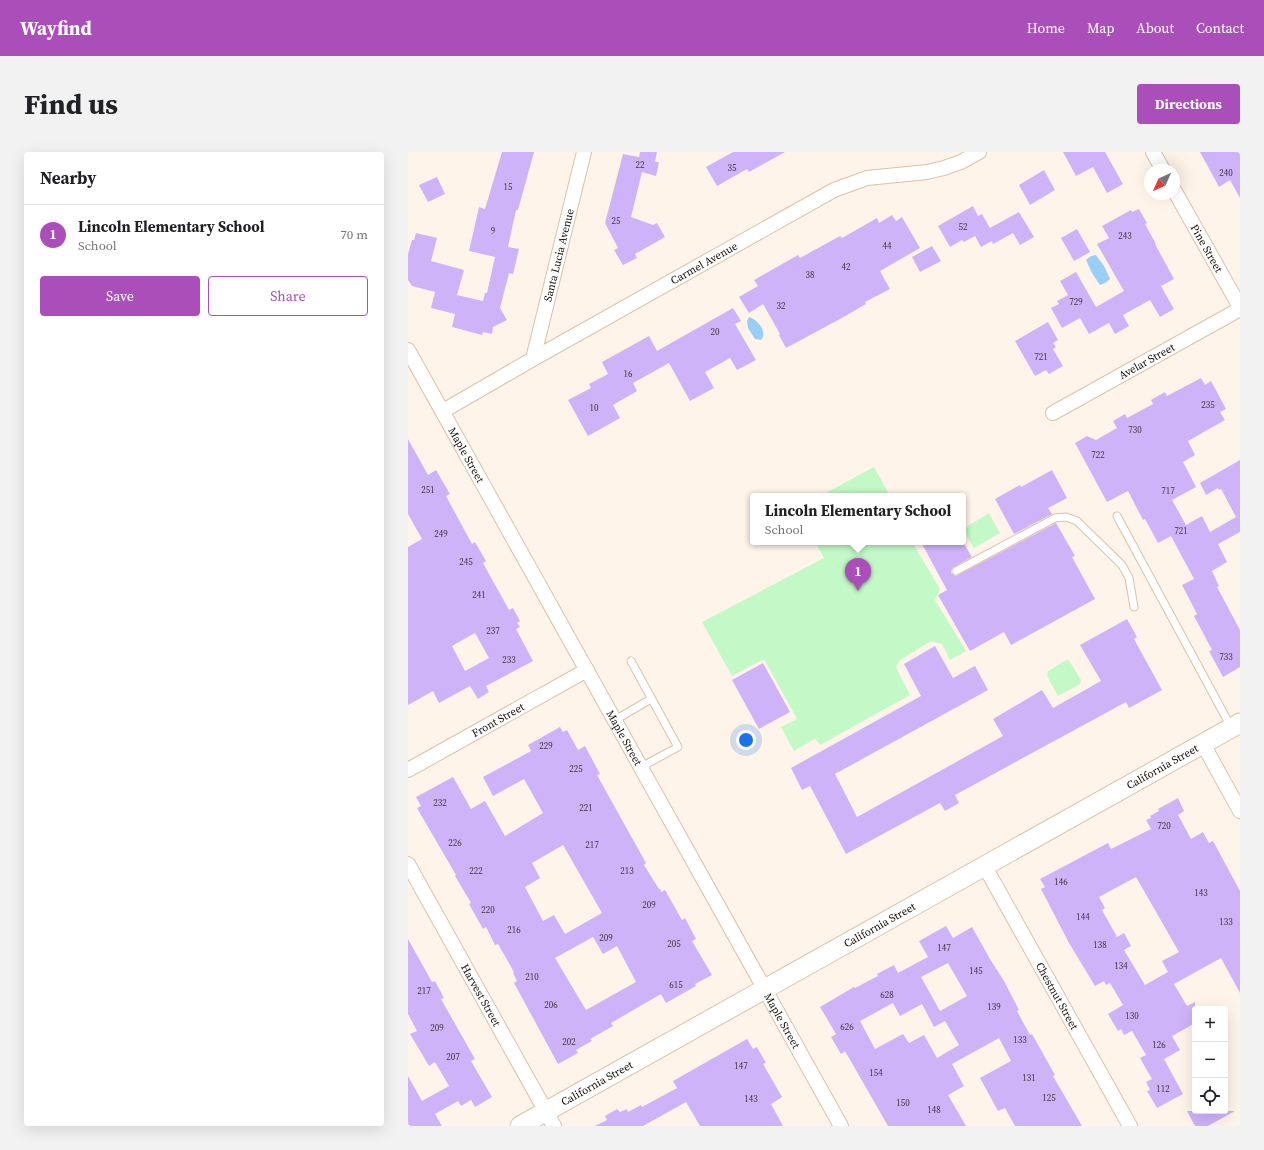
<!DOCTYPE html>
<meta charset="utf-8">
<style>
:root{--surface:#fff;--page:#f2f2f2;--text:#202124;--muted:#757577;--line:#e0e0e0;--accent:#aa4eb9}
body{margin:0;font-family:"Source Serif 4",serif;background:var(--page);color:var(--text)}
.controls{position:absolute;right:12px;bottom:12px;display:grid;overflow:hidden;border-radius:4px;box-shadow:0 4px 16px #0002}
.controls button{width:36px;height:36px;display:grid;place-items:center;padding:0;border:0;border-bottom:1px solid var(--line);background:var(--surface);color:var(--text);font:20px sans-serif}
.compass{position:absolute;left:736px;top:12px;width:36px;height:36px;border-radius:50%;background:var(--surface);box-shadow:0 4px 16px #0002;rotate:225deg}
.you{position:absolute;left:338px;top:588px;width:14px;height:14px;margin:-10px;border:3px solid #fff;border-radius:50%;background:#1a73e8;box-shadow:0 0 0 6px #1a73e833}
.badge{display:grid;place-items:center;width:26px;height:26px;border-radius:50%;background:var(--accent);color:#fff;font-size:13px;font-weight:700}
.pin{position:absolute;translate:-50% -33px;filter:drop-shadow(0 1px 2px #0008)}
.pin::after{content:'';position:absolute;top:21px;width:14px;height:12px;background:inherit;clip-path:polygon(0 0,100% 0,50% 100%)}
.popup{position:absolute;left:342px;top:341px;width:216px;height:52px;box-sizing:border-box;display:grid;place-content:center;border-radius:4px;background:var(--surface);filter:drop-shadow(0 1px 3px #0005);font-size:13px;white-space:nowrap;color:var(--muted)}
.popup b{font-size:15px;color:var(--text)}
.popup::after{content:'';position:absolute;left:50%;top:100%;margin-left:-8px;border:8px solid transparent;border-top-color:var(--surface)}
.list{margin:0;padding:0;list-style:none}
h2{display:flex;justify-content:space-between;align-items:center;height:52px;margin:0;padding:0 16px;font-size:17px}
h2 small{font-size:13px;font-weight:400;color:var(--muted)}
.list li{display:grid;grid-template-columns:26px 1fr auto;gap:12px;align-items:center;box-sizing:border-box;height:60px;padding:0 16px;border-top:1px solid var(--line)}
.list b{display:block;font-size:15px;white-space:nowrap}
.list p{margin:0;font-size:13px;white-space:nowrap;color:var(--muted)}
.list em{font-size:13px;font-style:normal;color:var(--muted)}
.actions{display:flex;gap:8px;padding:12px 16px}
.actions a{flex:1;padding:9px 0;border:1px solid var(--accent);border-radius:4px;text-align:center;font-size:14px;color:var(--accent)}
.actions .main{background:var(--accent);color:#fff}
.icon{flex:none;width:22px;height:22px;fill:none;stroke:currentColor;stroke-width:2;stroke-linecap:round;stroke-linejoin:round}
.map{position:relative;flex:none;width:832px;height:974px;overflow:hidden;border-radius:4px}
header{display:flex;align-items:center;gap:24px;box-sizing:border-box;height:56px;padding:0 20px;background:var(--accent);color:#fff}
header strong{font-size:19px}
nav{display:flex;gap:22px;margin-inline-start:auto;font-size:14px}
.intro{display:flex;align-items:center;justify-content:space-between;box-sizing:border-box;height:96px;padding:0 24px}
h1{margin:0;font-size:28px}
.button{padding:10px 18px;border-radius:4px;background:var(--accent);color:#fff;font-size:14px;font-weight:700}
main{display:flex;gap:24px;padding:0 24px}
aside{flex:1;background:var(--surface);border-radius:4px;box-shadow:0 4px 16px #0002}
.map>svg:first-child{display:block}
.green{fill:#c3f9c6}
.water{fill:#99cef7}
.building{fill:#ceb3f8;fill-rule:evenodd}
.lines{fill:none;stroke-linecap:round;stroke-linejoin:round}
.lane-casing{stroke:#dbc2a8;stroke-width:9}
.street-casing{stroke:#dbc2a8;stroke-width:16}
.secondary-casing{stroke:#dbc2a8;stroke-width:21}
.lane{stroke:#fff;stroke-width:7}
.street{stroke:#fff;stroke-width:14}
.secondary{stroke:#fff;stroke-width:19}
.labels{text-anchor:middle;dominant-baseline:central;stroke-width:3;stroke-linejoin:round;paint-order:stroke}
.number-label{font-size:9px;fill:#443642}
.street-label{font-size:11px;fill:#160d05;stroke:#fff}
</style>
<header>
<strong>Wayfind</strong>
<nav><a>Home</a><a>Map</a><a>About</a><a>Contact</a></nav>
</header>
<div class="intro"><h1>Find us</h1><a class="button">Directions</a></div>
<main>
<aside>
<h2>Nearby<small></small></h2>
<ul class="list">
<li><span class="badge">1</span><div><b>Lincoln Elementary School</b><p>School</p></div><em>70 m</em></li>
</ul>
<div class="actions"><a class="main">Save</a><a>Share</a></div>
</aside>
<div class="map">
<svg width="832" height="974" viewBox="0 0 832 974">
<rect width="100%" height="100%" fill="#fff4e9"/>
<!-- green -->
<g class="green">
<polygon points="466,315 482,344 412,344"/>
<polygon points="581,361 592,381 566,396 555,377"/>
<polygon points="407,390 504,390 532,437 527,448 558,499 542,508 534,492 523,489 492,508 488,515 502,543 412,593 407,587 386,599 373,575 389,567 356,507 324,524 294,470 416,406"/>
<polygon points="660,507 673,528 672,532 650,544 639,524 640,519"/>
</g>
<!-- water -->
<g class="water">
<polygon points="688,103 696,114 702,127 697,131 692,133 684,121 678,108 683,104"/>
<path d="M341,165C350,168 360,180 353,188L347,187L340,176L339,169Z"/>
</g>
<!-- building -->
<g class="building">
<polygon points="94,0 126,0 110,58 108,58 100,95 111,97 105,122 101,121 92,156 99,168 85,175 84,182 75,180 74,183 44,175 47,162 23,156 27,140 4,134 0,128 0,102 4,88 6,88 8,81 29,86 23,109 56,118 49,143 75,149 77,141 79,141 87,105 61,99 71,55 77,57"/>
<polygon points="232,0 249,0 247,10 251,10 248,24 234,20 223,65 245,73 249,71 257,85 227,102 229,106 215,113 206,98 210,96 197,71 215,2 231,5"/>
<polygon points="325,0 377,0 341,20 339,17 309,34 298,15"/>
<polygon points="655,0 697,0 715,32 699,41 685,15 668,24"/>
<polygon points="792,0 832,0 832,46 822,28 811,35"/>
<polygon points="636,18 647,38 622,53 611,33"/>
<polygon points="29,25 37,42 20,50 11,33"/>
<polygon points="565,54 570,64 574,62 582,76 611,60 626,85 612,93 605,81 585,92 584,89 573,95 567,84 556,90 554,88 542,95 530,74"/>
<polygon points="731,57 739,71 737,72 748,92 747,92 766,127 753,134 766,157 752,165 742,148 715,163 721,174 707,182 701,171 681,182 672,166 654,176 643,156 651,152 649,149 660,143 652,129 668,120 688,155 716,139 689,92 701,86 694,74 723,58 724,60"/>
<polygon points="484,63 488,69 494,65 512,96 472,119 482,137 457,150 458,152 432,167 378,196 371,183 372,182 355,152 341,161 331,145 350,134 346,128 390,103 392,106 432,84 434,86 469,66 471,71"/>
<polygon points="669,77 682,100 666,109 653,86"/>
<polygon points="524,94 533,109 512,120 504,105"/>
<polygon points="325,156 333,169 327,172 348,208 329,218 322,206 297,220 306,236 282,249 261,211 225,231 229,239 205,253 212,266 180,284 160,248 183,236 181,232 200,222 194,210 241,184 249,199"/>
<polygon points="640,170 650,188 645,191 648,195 645,197 655,214 641,222 638,218 627,224 607,189"/>
<polygon points="793,226 797,233 803,229 818,257 812,260 817,268 780,289 787,303 775,310 788,335 764,348 778,373 794,364 802,380 828,365 813,337 811,338 810,336 798,343 792,331 832,308 832,380 810,392 819,410 804,419 811,434 809,435 832,478 832,515 815,525 801,499 804,498 786,464 789,462 774,433 786,427 763,384 750,391 737,367 735,368 720,339 699,350 667,291 679,284 688,288 709,276 705,269 717,262 719,266 745,252 743,248 757,240 759,244"/>
<path d="M0,287L20,323L28,318L42,342L38,344L64,392L67,390L78,409L75,411L101,458L105,456L112,469L109,471L112,475L108,477L125,509L78,534L81,540L70,547L62,534L31,551L25,539L0,553V395L14,387L0,362ZM67,481L81,506L57,519L44,494Z"/>
<polygon points="644,318 659,346 640,356 644,362 606,382 587,347 612,333 613,335"/>
<polygon points="648,371 667,404 664,405 687,447 603,493 596,480 562,499 530,443 539,438 513,390 555,390 564,405 544,416 543,421 548,424"/>
<polygon points="719,467 729,485 726,487 754,538 721,556 718,550 547,643 551,651 537,659 532,651 438,702 402,634 394,638 383,616 513,544 496,512 527,494 545,526 567,514 580,538 427,622 449,665 595,584 585,567 634,538 645,556 693,529 672,493"/>
<polygon points="355,511 382,560 351,577 324,528"/>
<path d="M152,575L155,580L159,578L170,598L177,594L192,622L189,623L238,711L236,713L251,737H252L253,740L257,738L274,768L277,766L288,787L284,789L304,823L287,832L288,834L258,851L253,842L203,871L205,874L182,887L184,889L168,898L170,901L150,912L106,831L109,829L105,821L106,820L90,792L87,793L78,775L75,777L61,752L63,751L47,724L48,723L9,656L13,654L8,645L45,625L63,657L77,649L97,684L135,661L116,627L85,644L75,625L123,599L120,593ZM155,693L194,761L157,782L146,763L135,769L117,735L132,726L124,711ZM185,785L195,802L209,794L228,830L178,858L147,806Z"/>
<path d="M770,646L776,659L770,663L783,687L795,680L801,691L805,689L832,739V841L813,806L766,832L779,854L787,850V871L766,883L764,884L772,898L756,907L775,942L749,956L739,939L742,938L738,930L744,927L732,906L738,903L724,879L716,883L713,877L710,879L700,862L715,853L702,831L698,833L696,829L687,834L661,791L633,737L637,735L632,727L700,691L703,697L743,677L738,668L743,666L742,664L751,659L750,657ZM728,725L771,800L754,809L760,820L737,833L716,798L723,794L716,781L709,785L694,758L697,756L691,745Z"/>
<path d="M538,774L545,786L564,775L582,807L596,829L611,858L609,859L622,883L624,882L647,923L645,924L674,974H607L597,956L590,959L572,926L603,909L591,886L544,912L556,934L540,943L558,974H480L437,899L433,902L423,885L428,882L412,855L446,835L447,836L470,824L469,822L486,813L490,821L520,805L511,789ZM540,811L559,844L532,859L513,825ZM485,851L492,864L514,852L526,875L537,869L551,893L529,906L516,883L501,891L495,882L467,897L452,869Z"/>
<polygon points="0,787 24,830 27,829 36,846 33,847 67,907 63,909 84,945 67,955 63,948 53,954 50,949 27,962 34,974 0,974 0,924 14,949 41,934 27,910 21,914 2,882 9,879 0,862"/>
<polygon points="339,887 345,897 349,895 358,911 355,912 374,945 363,952 375,974 292,974 278,950 235,974 187,974 199,968 197,964 209,957 212,960 219,957 220,960 233,953 234,955 269,936 265,929"/>
<polygon points="779,959 827,959 800,974 787,974"/>
</g>
<g class="lines">
<!-- lane casing -->
<g class="lane-casing">
<g id="lane">
<polyline points="709,364 823,575"/>
<polyline points="548,419 647,366 658,365 669,369 714,413 721,426 726,455"/>
<polyline points="223,509 270,595 233,615"/>
<polyline points="207,568 243,547"/>
</g>
</g>
<!-- street casing -->
<g class="street-casing">
<g id="street">
<polyline points="745,0 755,18"/>
<path id="s1" d="M766,38L832,155"/>
<path id="s2" d="M0,198L433,974"/>
<path id="s3" d="M125,207L176,0"/>
<path id="s4" d="M35,259L125,207L426,38L459,26L519,20L536,16L553,10L571,0"/>
<path id="s5" d="M645,261L832,157"/>
<polyline points="795,592 832,659"/>
<path id="s6" d="M0,618L179,518"/>
<path id="s7" d="M0,712L146,974"/>
<path id="s8" d="M576,713L722,974"/>
</g>
</g>
<!-- secondary casing -->
<g class="secondary-casing">
<g id="secondary">
<path id="s9" d="M112,974L832,571"/>
</g>
</g>
<!-- lane -->
<use href="#lane" class="lane"/>
<!-- street -->
<use href="#street" class="street"/>
<!-- secondary -->
<use href="#secondary" class="secondary"/>
</g>
<g class="labels">
<!-- number labels -->
<g class="number-label">
<text x="232" y="13">22</text>
<text x="324" y="16">35</text>
<text x="818" y="21">240</text>
<text x="100" y="35">15</text>
<text x="208" y="69">25</text>
<text x="555" y="75">52</text>
<text x="85" y="79">9</text>
<text x="717" y="84">243</text>
<text x="479" y="94">44</text>
<text x="438" y="115">42</text>
<text x="402" y="123">38</text>
<text x="668" y="150">729</text>
<text x="373" y="154">32</text>
<text x="307" y="180">20</text>
<text x="633" y="205">721</text>
<text x="220" y="222">16</text>
<text x="800" y="253">235</text>
<text x="186" y="256">10</text>
<text x="727" y="278">730</text>
<text x="690" y="303">722</text>
<text x="20" y="338">251</text>
<text x="760" y="339">717</text>
<text x="773" y="379">721</text>
<text x="33" y="382">249</text>
<text x="58" y="410">245</text>
<text x="71" y="443">241</text>
<text x="85" y="479">237</text>
<text x="818" y="505">733</text>
<text x="101" y="508">233</text>
<text x="138" y="594">229</text>
<text x="168" y="617">225</text>
<text x="32" y="651">232</text>
<text x="178" y="656">221</text>
<text x="756" y="674">720</text>
<text x="47" y="691">226</text>
<text x="184" y="693">217</text>
<text x="68" y="719">222</text>
<text x="219" y="719">213</text>
<text x="653" y="730">146</text>
<text x="793" y="741">143</text>
<text x="241" y="753">209</text>
<text x="80" y="758">220</text>
<text x="675" y="765">144</text>
<text x="818" y="770">133</text>
<text x="106" y="778">216</text>
<text x="198" y="786">209</text>
<text x="266" y="792">205</text>
<text x="692" y="793">138</text>
<text x="536" y="796">147</text>
<text x="713" y="814">134</text>
<text x="568" y="819">145</text>
<text x="124" y="825">210</text>
<text x="268" y="833">615</text>
<text x="16" y="839">217</text>
<text x="479" y="843">628</text>
<text x="143" y="853">206</text>
<text x="586" y="855">139</text>
<text x="724" y="864">130</text>
<text x="439" y="875">626</text>
<text x="29" y="876">209</text>
<text x="612" y="888">133</text>
<text x="161" y="890">202</text>
<text x="751" y="893">126</text>
<text x="45" y="905">207</text>
<text x="333" y="914">147</text>
<text x="468" y="921">154</text>
<text x="621" y="926">131</text>
<text x="755" y="937">112</text>
<text x="641" y="946">125</text>
<text x="343" y="947">143</text>
<text x="495" y="951">150</text>
<text x="526" y="958">148</text>
</g>
<!-- street labels -->
<g class="street-label">
<text stroke="none"><textPath href="#s1" startOffset="67">Pine Street</textPath></text>
<text stroke="none"><textPath href="#s3" startOffset="107">Santa Lucia Avenue</textPath></text>
<text stroke="none"><textPath href="#s4" startOffset="300">Carmel Avenue</textPath></text>
<text stroke="none"><textPath href="#s5" startOffset="107">Avelar Street</textPath></text>
<text stroke="none"><textPath href="#s2" startOffset="120">Maple Street</textPath></text>
<text stroke="none"><textPath href="#s6" startOffset="103">Front Street</textPath></text>
<text stroke="none"><textPath href="#s2" startOffset="444">Maple Street</textPath></text>
<text stroke="none"><textPath href="#s9" startOffset="736">California Street</textPath></text>
<text stroke="none"><textPath href="#s9" startOffset="412">California Street</textPath></text>
<text stroke="none"><textPath href="#s7" startOffset="150">Harvest Street</textPath></text>
<text stroke="none"><textPath href="#s8" startOffset="150">Chestnut Street</textPath></text>
<text stroke="none"><textPath href="#s2" startOffset="768">Maple Street</textPath></text>
<text stroke="none"><textPath href="#s9" startOffset="88">California Street</textPath></text>
</g>
</g>
</svg>
<div class="controls">
<button>+</button>
<button>−</button>
<button><svg class="icon" aria-label="locate" viewBox="0 0 24 24"><circle cx="12" cy="12" r="6"/><path d="M12 2v4M12 18v4M2 12h4M18 12h4"/></svg></button>
</div>
<svg class="compass" viewBox="-18 -18 36 36"><path d="M0-13l5 13h-10z" fill="#e53935"/><path d="M0 13l5-13h-10z" fill="#757577"/></svg>
<div class="you"></div>
<div class="pin badge" style="left:450px;top:439px">1</div>
<div class="popup"><b>Lincoln Elementary School</b>School</div>
</div>
</main>
